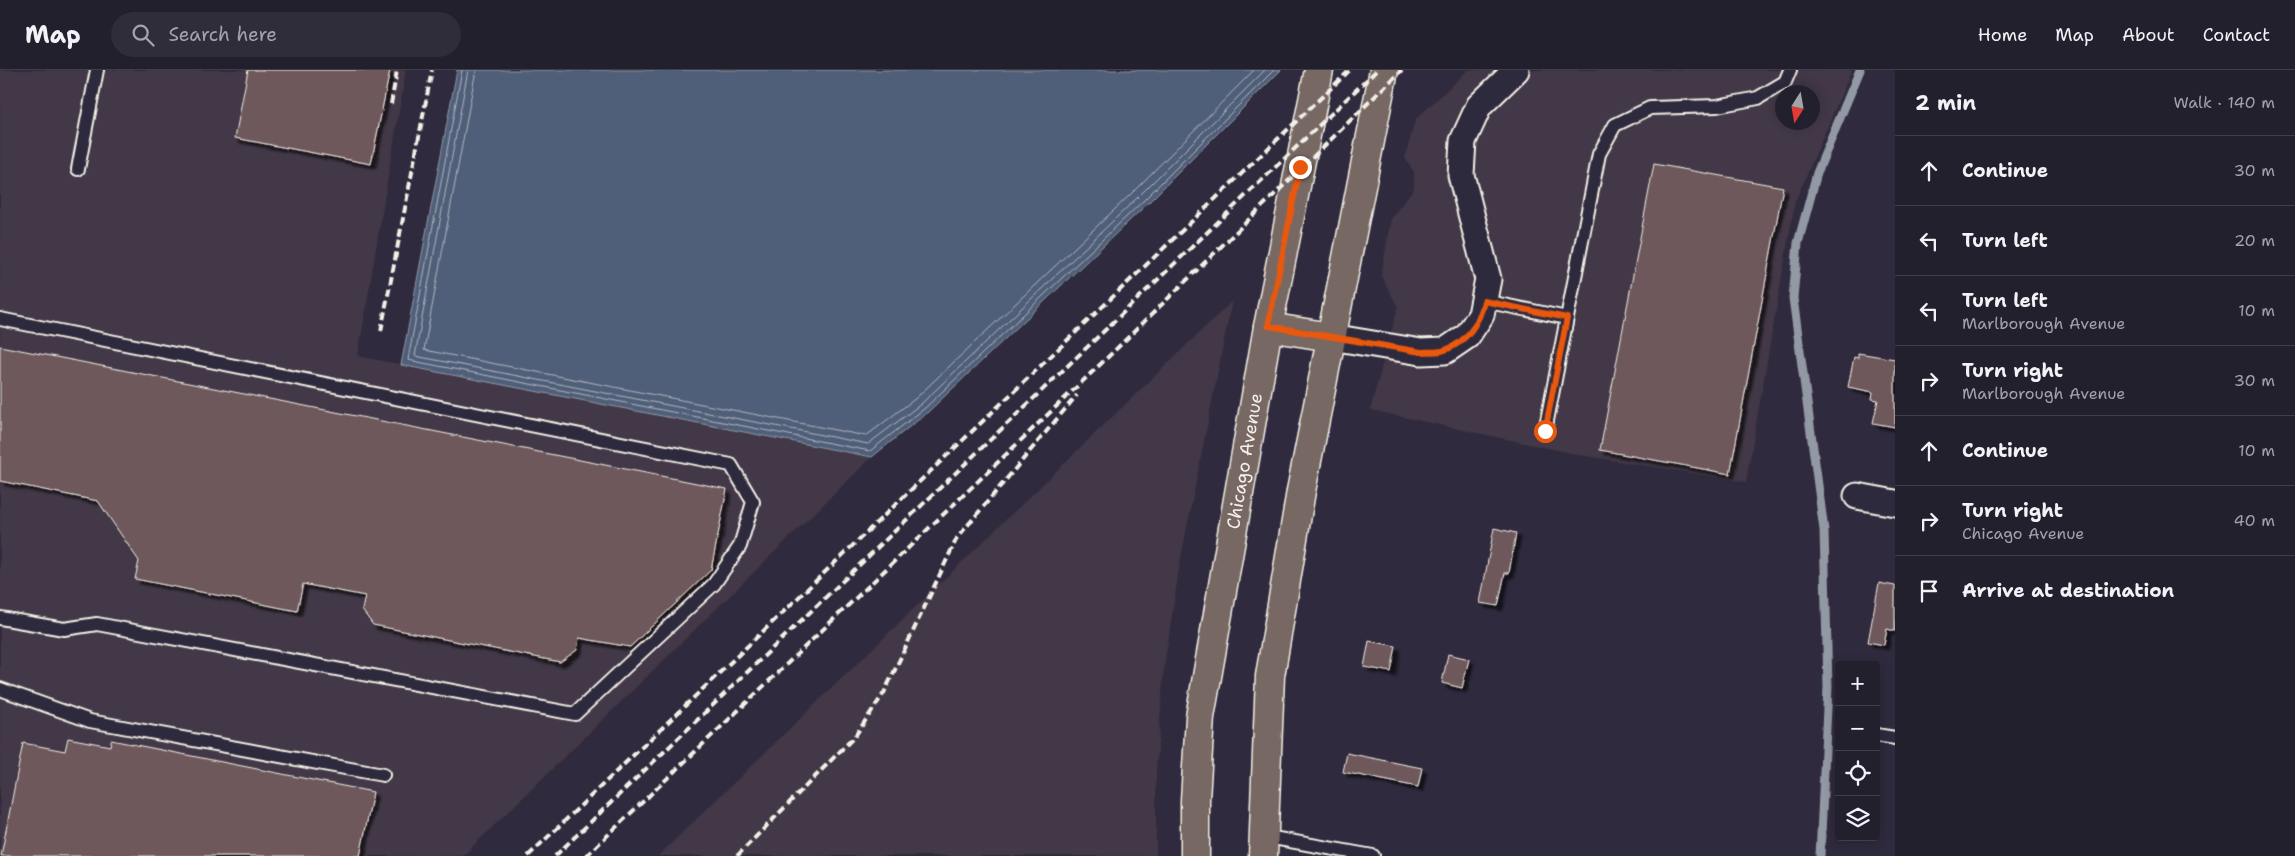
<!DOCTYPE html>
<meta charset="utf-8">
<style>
:root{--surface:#23202e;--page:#2f2d3a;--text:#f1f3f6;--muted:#a3a3aa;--line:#403e4a}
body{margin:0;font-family:"Shantell Sans",sans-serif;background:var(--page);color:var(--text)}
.controls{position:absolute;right:15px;bottom:15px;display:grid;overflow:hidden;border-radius:5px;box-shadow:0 2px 12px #0003}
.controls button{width:45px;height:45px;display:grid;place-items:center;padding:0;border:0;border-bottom:1px solid var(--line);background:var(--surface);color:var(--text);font:25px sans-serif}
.compass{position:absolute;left:1775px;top:15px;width:45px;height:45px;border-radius:50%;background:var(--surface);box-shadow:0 2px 12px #0003;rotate:191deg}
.stop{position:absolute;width:15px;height:15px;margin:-11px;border:4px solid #ea580c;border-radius:50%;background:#fff}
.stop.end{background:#ea580c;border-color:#fff;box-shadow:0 1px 5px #0008}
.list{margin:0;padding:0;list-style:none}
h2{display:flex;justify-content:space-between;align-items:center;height:65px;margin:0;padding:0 20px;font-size:21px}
h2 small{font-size:16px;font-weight:400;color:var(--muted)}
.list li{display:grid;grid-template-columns:32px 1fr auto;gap:15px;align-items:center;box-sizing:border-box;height:70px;padding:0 20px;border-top:1px solid var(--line)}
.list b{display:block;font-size:19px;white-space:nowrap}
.list p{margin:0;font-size:16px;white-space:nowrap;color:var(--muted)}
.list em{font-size:16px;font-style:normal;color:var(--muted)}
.icon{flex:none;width:28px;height:28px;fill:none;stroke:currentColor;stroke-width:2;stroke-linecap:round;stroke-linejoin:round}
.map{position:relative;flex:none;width:1895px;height:786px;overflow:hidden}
header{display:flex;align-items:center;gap:30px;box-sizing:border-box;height:70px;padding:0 25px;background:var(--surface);border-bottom:1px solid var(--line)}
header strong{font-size:24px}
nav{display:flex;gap:28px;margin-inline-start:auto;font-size:18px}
.search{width:350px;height:45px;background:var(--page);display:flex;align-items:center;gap:12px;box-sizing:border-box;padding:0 18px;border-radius:28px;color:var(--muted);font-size:19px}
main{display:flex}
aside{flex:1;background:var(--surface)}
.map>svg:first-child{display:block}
.built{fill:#423846;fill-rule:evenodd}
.water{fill:#505e79;stroke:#9299a5}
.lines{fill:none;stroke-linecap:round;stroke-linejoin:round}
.shore{stroke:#b2b6bc;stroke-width:1}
.stream{stroke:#9299a5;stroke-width:9}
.building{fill:#6e595b;stroke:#f4f1e8;filter:url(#shadow)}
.lane-casing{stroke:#f4f1e8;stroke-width:16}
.street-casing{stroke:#f4f1e8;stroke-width:29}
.primary-casing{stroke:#f4f1e8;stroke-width:31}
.lane{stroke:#2f2a3d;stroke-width:12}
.street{stroke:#2f2a3d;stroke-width:25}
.primary{stroke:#776864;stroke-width:28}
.rail{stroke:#f4f1e8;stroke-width:4;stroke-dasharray:8 4;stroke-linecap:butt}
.route{stroke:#ea580c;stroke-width:6}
.labels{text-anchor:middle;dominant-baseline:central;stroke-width:4;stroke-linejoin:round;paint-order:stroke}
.street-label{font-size:18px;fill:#f4f1e8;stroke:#2f2a3d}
</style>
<header>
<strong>Map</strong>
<div class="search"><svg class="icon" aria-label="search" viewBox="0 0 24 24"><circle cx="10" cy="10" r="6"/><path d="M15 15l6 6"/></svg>Search here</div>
<nav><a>Home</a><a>Map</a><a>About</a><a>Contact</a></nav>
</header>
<main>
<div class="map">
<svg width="1895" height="786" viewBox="0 0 1895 786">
<defs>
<filter id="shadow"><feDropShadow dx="4.5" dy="4.5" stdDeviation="1" flood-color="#0009"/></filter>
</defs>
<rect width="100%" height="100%" fill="#2f2a3d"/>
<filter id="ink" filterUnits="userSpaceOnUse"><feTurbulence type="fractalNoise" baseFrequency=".02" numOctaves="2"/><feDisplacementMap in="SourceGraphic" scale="10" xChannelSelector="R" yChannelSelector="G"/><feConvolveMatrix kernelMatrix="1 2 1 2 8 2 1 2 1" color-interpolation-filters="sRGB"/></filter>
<g filter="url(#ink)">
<!-- built -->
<g class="built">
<polygon points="0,0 406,0 358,286 872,387 463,786 0,786"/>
<path d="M1468,0H1852L1795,132L1746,412L1580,385L1370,340L1398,237L1381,206L1391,148L1414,118V102L1405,88L1415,50ZM1782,22H1812V52H1782Z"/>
<polygon points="1232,231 1180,493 1164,598 1156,704 1156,786 658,786"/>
</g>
<!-- water -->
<polygon class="water" points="457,0 1281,0 1145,136 928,342 872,387 401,295"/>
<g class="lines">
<!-- shore -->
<g class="shore">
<polyline points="462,0 408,290 870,381 925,338 1142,132 1274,0"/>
<polyline points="468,0 415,286 868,374 921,334 1137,128 1265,0"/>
<polyline points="476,0 424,280 866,366 916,328 1132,123 1254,0"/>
</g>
<!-- stream -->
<polyline class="stream" points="1820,786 1828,617 1824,460 1793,228 1798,173 1817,103 1860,0"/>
</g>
<!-- building -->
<g class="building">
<polygon points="248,0 390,0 371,94 235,68"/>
<polygon points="1654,94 1783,117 1730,404 1600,380"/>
<polygon points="0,276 727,419 711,500 630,577 579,568 577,580 560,592 373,555 362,540 365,526 303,514 297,541 135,509 139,491 98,431 0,411"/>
<polygon points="1858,283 1895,289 1895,357 1873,353 1878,330 1872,329 1873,322 1848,317 1854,287 1858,288"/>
<polygon points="1494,458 1516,463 1509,503 1505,503 1498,536 1480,533"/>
<polygon points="1879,513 1895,516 1895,561 1887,559 1884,575 1868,572"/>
<polygon points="1369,571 1396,576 1391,602 1364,597"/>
<polygon points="1448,584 1469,589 1462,618 1442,613"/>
<polygon points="68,668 110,676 111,670 373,722 360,786 1,786 23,673 65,681"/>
<polygon points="1347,683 1422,698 1418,717 1343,702"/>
</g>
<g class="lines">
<!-- lane casing -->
<g class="lane-casing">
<g id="lane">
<polyline points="78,99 97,0"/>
<polyline points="1484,231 1567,248"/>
<polyline points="0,249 731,395 753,432 740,476 714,514 575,644 97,554 64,559 0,548"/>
<polyline points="1545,361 1599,84 1615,55 1650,38 1717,36 1758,28 1785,12 1790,0"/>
<polyline points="0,619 90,651 383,705"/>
<polyline points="1876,665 1895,668"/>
<polyline points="1262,766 1373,786"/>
</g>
</g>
<!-- street casing -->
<g class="street-casing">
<g id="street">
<polyline points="1331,267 1421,282 1445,281 1467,266 1481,245 1488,209 1461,105 1463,71 1479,36 1516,0"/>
<polyline points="1857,426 1895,433"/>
</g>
</g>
<!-- primary casing -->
<g class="primary-casing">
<g id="primary">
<polyline points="1268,257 1331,267"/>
<path id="s1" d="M1195,786V730L1200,647L1268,257L1319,0"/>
<polyline points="1263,786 1270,606 1301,421 1384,0"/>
</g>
</g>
<!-- lane -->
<use href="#lane" class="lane"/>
<!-- street -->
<use href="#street" class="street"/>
<!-- primary -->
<use href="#primary" class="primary"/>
<!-- rail -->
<g class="rail">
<polyline points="391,34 397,0"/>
<polyline points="381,261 432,0"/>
<polyline points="528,786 1350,0"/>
<polyline points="555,786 1377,0"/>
<polyline points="586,786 1109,286 1402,0"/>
<polyline points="737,786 855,666 884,623 957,468 1077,325"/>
</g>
</g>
</g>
<g class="lines" filter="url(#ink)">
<!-- route -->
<path class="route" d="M1300,97L1268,256L1421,282C1428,281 1438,283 1445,280C1466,273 1480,252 1484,231L1567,248L1545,361"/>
</g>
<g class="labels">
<!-- street labels -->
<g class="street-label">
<text stroke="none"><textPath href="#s1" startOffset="399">Chicago Avenue</textPath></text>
</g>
</g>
</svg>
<div class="controls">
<button>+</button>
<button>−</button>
<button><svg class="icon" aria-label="locate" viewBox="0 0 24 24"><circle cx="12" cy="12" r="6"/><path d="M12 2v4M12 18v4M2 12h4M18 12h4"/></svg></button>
<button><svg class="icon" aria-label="layers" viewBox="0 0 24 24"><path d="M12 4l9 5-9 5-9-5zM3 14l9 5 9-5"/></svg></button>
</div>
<svg class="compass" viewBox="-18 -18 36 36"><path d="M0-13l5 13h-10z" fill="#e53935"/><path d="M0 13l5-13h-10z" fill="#a3a3aa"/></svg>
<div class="stop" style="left:1545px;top:361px"></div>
<div class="stop end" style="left:1300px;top:97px"></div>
</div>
<aside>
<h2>2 min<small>Walk · 140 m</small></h2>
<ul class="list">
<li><svg class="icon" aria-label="ahead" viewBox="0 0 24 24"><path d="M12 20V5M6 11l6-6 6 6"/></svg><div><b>Continue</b></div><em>30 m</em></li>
<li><svg class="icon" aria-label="left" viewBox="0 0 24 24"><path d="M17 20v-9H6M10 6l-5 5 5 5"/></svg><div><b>Turn left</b></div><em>20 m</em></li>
<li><svg class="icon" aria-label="left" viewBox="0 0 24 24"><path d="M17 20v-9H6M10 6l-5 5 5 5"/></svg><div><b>Turn left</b><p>Marlborough Avenue</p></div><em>10 m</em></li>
<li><svg class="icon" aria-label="right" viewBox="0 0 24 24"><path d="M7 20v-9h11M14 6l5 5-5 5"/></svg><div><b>Turn right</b><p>Marlborough Avenue</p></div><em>30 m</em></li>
<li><svg class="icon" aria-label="ahead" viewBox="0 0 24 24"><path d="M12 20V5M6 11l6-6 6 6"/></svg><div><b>Continue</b></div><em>10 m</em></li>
<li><svg class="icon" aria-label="right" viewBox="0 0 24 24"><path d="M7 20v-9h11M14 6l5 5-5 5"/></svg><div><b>Turn right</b><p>Chicago Avenue</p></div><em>40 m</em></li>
<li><svg class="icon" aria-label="arrive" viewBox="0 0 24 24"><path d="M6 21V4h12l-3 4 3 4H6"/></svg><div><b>Arrive at destination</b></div></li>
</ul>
</aside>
</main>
